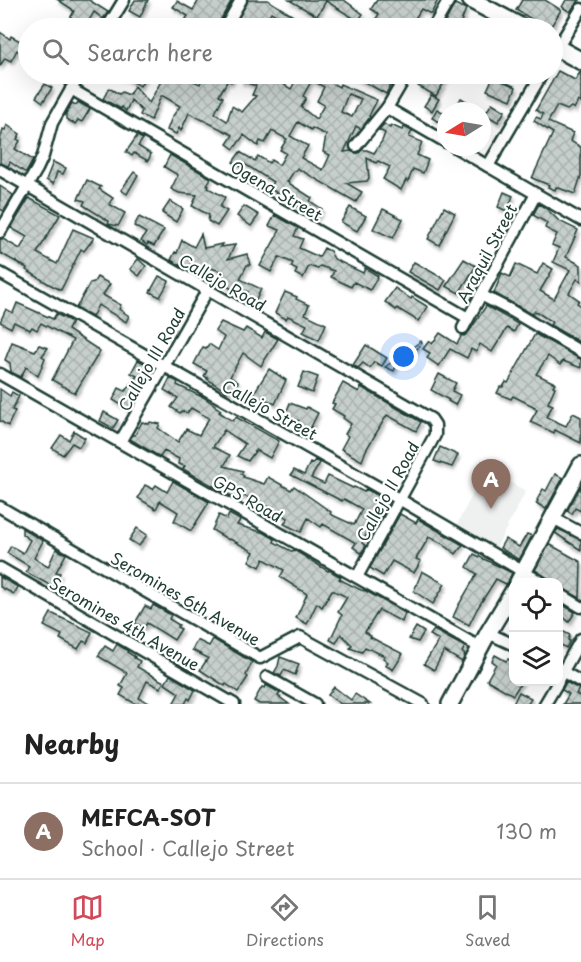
<!DOCTYPE html>
<meta charset="utf-8">
<style>
:root{--surface:#fff;--page:#f6f6f6;--text:#222;--muted:#767676;--line:#e0e0e0;--accent:#d1495b}
body{margin:0;font-family:"Playpen Sans",sans-serif;background:var(--page);color:var(--text)}
.controls{position:absolute;right:18px;bottom:18px;display:grid;overflow:hidden;border-radius:12px;box-shadow:0 6px 24px #0002}
.controls button{width:54px;height:54px;display:grid;place-items:center;padding:0;border:0;border-bottom:2px solid var(--line);background:var(--surface);color:var(--text);font:30px sans-serif}
.compass{position:absolute;left:437px;top:102px;width:54px;height:54px;border-radius:50%;background:var(--surface);box-shadow:0 6px 24px #0002;rotate:259deg}
.you{position:absolute;left:404px;top:357px;width:21px;height:21px;margin:-15px;border:4px solid #fff;border-radius:50%;background:#1a73e8;box-shadow:0 0 0 9px #1a73e833}
.badge{display:grid;place-items:center;width:39px;height:39px;border-radius:50%;background:var(--accent);color:#fff;font-size:20px;font-weight:700}
.pin{position:absolute;translate:-50% -50px;filter:drop-shadow(0 2px 3px #0008)}
.pin::after{content:'';position:absolute;top:32px;width:21px;height:18px;background:inherit;clip-path:polygon(0 0,100% 0,50% 100%)}
.list{margin:0;padding:0;list-style:none}
h2{display:flex;justify-content:space-between;align-items:center;height:78px;margin:0;padding:0 24px;font-size:26px}
h2 small{font-size:20px;font-weight:400;color:var(--muted)}
.list li{display:grid;grid-template-columns:39px 1fr auto;gap:18px;align-items:center;box-sizing:border-box;height:96px;padding:0 24px;border-top:2px solid var(--line)}
.list b{display:block;font-size:22px;white-space:nowrap}
.list p{margin:0;font-size:20px;white-space:nowrap;color:var(--muted)}
.list em{font-size:20px;font-style:normal;color:var(--muted)}
.icon{flex:none;width:33px;height:33px;fill:none;stroke:currentColor;stroke-width:2;stroke-linecap:round;stroke-linejoin:round}
.map{position:relative;flex:none;width:581px;height:704px;overflow:hidden}
.search{position:absolute;background:var(--surface);box-shadow:0 6px 24px #0002;left:18px;right:18px;top:18px;height:66px;display:flex;align-items:center;gap:15px;box-sizing:border-box;padding:0 21px;border-radius:33px;color:var(--muted);font-size:22px}
.sheet{height:174px;background:var(--surface)}
nav{display:flex;justify-content:space-around;align-items:center;box-sizing:border-box;height:84px;border-top:2px solid var(--line);background:var(--surface);font-size:16px;color:var(--muted)}
nav a{display:grid;justify-items:center;gap:3px}
nav .on{color:var(--accent)}
.map>svg:first-child{display:block}
.built{fill:#eef1f0}
.building{fill:url(#building-cross-hatch);stroke:#1f3d34;stroke-width:1.5;fill-rule:evenodd;filter:url(#shadow)}
.lines{fill:none;stroke-linecap:round;stroke-linejoin:round}
.minor-casing{stroke:#1f3d34;stroke-width:15}
.secondary-casing{stroke:#1f3d34;stroke-width:20}
.primary-casing{stroke:#1f3d34;stroke-width:21}
.minor{stroke:#fff;stroke-width:10}
.secondary{stroke:#fff;stroke-width:15}
.primary{stroke:#fff;stroke-width:16}
.labels{text-anchor:middle;dominant-baseline:central;stroke-width:4.5;stroke-linejoin:round;paint-order:stroke}
.street-label{font-size:16px;fill:#1f3d34;stroke:#fff}
</style>
<div class="map">
<svg width="581" height="704" viewBox="0 0 581 704">
<defs>
<pattern id="building-cross-hatch" width="8" height="8" patternUnits="userSpaceOnUse" patternTransform="scale(1.5)"><rect width="8" height="8" fill="#c7cfcc"/><path d="M0 0l8 8M0 8l8-8" fill="none" stroke="#aab3b0"/></pattern>
<filter id="shadow"><feDropShadow dx="2" dy="3.5" stdDeviation="1.5" flood-color="#0004"/></filter>
</defs>
<rect width="100%" height="100%" fill="#fff"/>
<filter id="ink" filterUnits="userSpaceOnUse"><feTurbulence type="fractalNoise" baseFrequency=".0167" numOctaves="2"/><feDisplacementMap in="SourceGraphic" scale="12" xChannelSelector="R" yChannelSelector="G"/><feConvolveMatrix kernelMatrix="1 2 1 2 8 2 1 2 1" color-interpolation-filters="sRGB"/></filter>
<g filter="url(#ink)">
<!-- built -->
<polygon class="built" points="486,469 526,491 496,548 456,526"/>
<!-- building -->
<g class="building">
<polygon points="58,0 89,0 108,12 103,19 94,12 85,28 81,28 68,22 74,11 72,10 72,9"/>
<polygon points="135,0 148,0 140,17 129,11"/>
<polygon points="199,0 232,0 218,24 218,28 188,28 182,25 188,16 173,7 177,1 193,10"/>
<polygon points="248,0 268,0 312,28 288,28 291,24 271,12 262,28 233,28"/>
<polygon points="289,0 344,0 363,14 358,21 326,1 317,16"/>
<polygon points="377,0 438,0 431,14 421,9 413,22 423,28 370,28 379,14 371,9"/>
<polygon points="522,0 545,0 561,10 550,28 547,28 516,10"/>
<polygon points="566,0 580,0 575,5 570,12 562,7"/>
<polygon points="455,4 466,9 461,22 463,23 460,28 447,28 443,26"/>
<polygon points="0,32 10,39 11,36 26,44 21,53 17,50 11,61 5,58 0,66"/>
<polygon points="558,71 575,80 581,71 581,103 578,101 574,109 571,107 567,110 557,106 548,122 573,133 570,141 581,147 581,176 575,194 556,187 555,190 548,187 549,185 532,178 553,133 534,121 536,117 541,119 543,114 536,110"/>
<polygon points="119,74 147,74 140,86"/>
<path d="M165,74H179L200,84L203,74H235L231,82L228,80L219,95L223,97L215,113L227,121L232,106L242,112L256,96L252,95L256,86L241,81L244,74H282L278,81L291,89L298,76L301,78L302,74H316L339,87L340,84L377,100L369,116L370,117L361,129L356,126L344,152L351,151L355,153H359L362,150H367L374,153L382,141L385,133L379,130L384,124L390,128L391,125L402,130L404,127L412,131L409,137L422,142L417,155L428,160L423,173L413,169L408,182L406,180L401,190L383,179L390,167L378,161L376,163L367,158L369,178L367,181L346,183L362,192L356,202L297,168L296,171H294L287,182L312,198L310,201L322,209L316,218L269,188L273,182L243,163L241,167L233,162L240,152L255,161L258,156L269,163L271,160L279,165L286,153L280,150L287,139L272,131L265,143L260,141L258,146L244,135L234,149L227,144L233,135L189,113L181,131L179,128L176,134L167,130L172,117L180,106L163,96H161L151,120L140,115L142,111L131,100L126,111L122,107L121,109L103,99L109,88L119,94L122,92L129,95L134,86L149,103ZM312,80L324,87L317,101L324,105L316,119L301,107L306,98L303,96ZM348,94L361,99L352,117L341,112ZM298,122L311,130L312,128L326,135L323,152L330,155L323,170L301,158L308,146L290,136Z"/>
<polygon points="350,74 399,74 394,81 393,80 386,94"/>
<polygon points="436,74 449,74 436,96 418,86 422,79 430,84"/>
<polygon points="493,77 516,87 511,100 487,90"/>
<polygon points="45,84 52,88 43,102 36,97"/>
<polygon points="431,95 439,99 432,111 424,106"/>
<polygon points="461,98 474,106 471,111 454,111"/>
<polygon points="78,102 90,109 82,122 78,120 75,124 66,119 66,113 72,103 76,105"/>
<polygon points="492,103 505,111 498,122 485,114"/>
<polygon points="437,109 446,114 446,119 443,124 432,118"/>
<polygon points="7,125 20,134 17,139 20,141 15,149 33,160 26,173 10,162 8,166 0,163 0,142 3,129 5,130"/>
<polygon points="137,136 143,139 138,146 151,154 148,161 134,153 132,156 126,152"/>
<polygon points="170,155 211,178 207,185 209,186 208,188 225,197 220,207 227,211 217,226 208,221 209,215 192,206 197,195 179,193 171,189 178,175 164,167"/>
<polygon points="53,162 66,168 63,174 57,172 53,184 46,180"/>
<polygon points="134,172 138,175 127,194 121,190"/>
<polygon points="87,180 101,187 99,189 113,198 109,204 125,213 118,226 108,224 109,221 83,205 85,201 78,199"/>
<polygon points="0,186 13,195 4,211 0,209"/>
<polygon points="504,192 513,196 507,211 498,207"/>
<polygon points="29,198 60,215 37,253 57,264 73,229 94,238 84,251 81,249 61,290 49,284 26,270 27,268 0,253 0,239 3,239 20,249 27,237 11,228"/>
<polygon points="170,201 183,209 176,222 162,213"/>
<polygon points="539,204 547,209 559,221 578,230 566,257 581,265 581,281 577,279 569,293 579,300 577,303 581,306 581,343 550,325 552,322 535,311 532,314 494,293 502,273 510,277 516,264 537,274 543,263 553,269 540,291 554,299 570,270 553,262 559,248 552,245 557,234 545,228 547,223 533,215"/>
<polygon points="244,206 259,215 251,226 237,216"/>
<polygon points="350,207 366,216 357,231 341,222"/>
<polygon points="444,207 455,213 439,245 428,239"/>
<polygon points="383,209 403,219 393,238 373,229"/>
<polygon points="275,215 298,228 294,236 303,239 299,248 319,257 324,248 330,251 334,259 363,273 365,268 378,276 370,290 354,282 351,287 331,277 334,271 320,266 318,269 309,266 303,278 295,274 297,270 291,267 293,263 279,257 271,272 260,266 280,230 269,226"/>
<polygon points="139,217 164,230 154,246 148,243 147,245 141,241 146,233 134,226"/>
<polygon points="201,234 204,248 222,244 220,247 235,245 228,259 247,254 250,265 247,265 240,279 261,289 253,307 243,302 248,292 236,287 234,290 219,282 224,272 208,267 206,269 190,265 188,270 171,260 175,252 177,253 182,240 194,247"/>
<polygon points="138,259 146,266 139,276 130,269"/>
<polygon points="464,259 476,266 459,293 446,286"/>
<polygon points="414,262 446,280 440,290 408,272"/>
<polygon points="159,276 169,281 160,297 150,292"/>
<polygon points="97,277 110,284 103,295 121,305 119,309 129,316 126,322 98,305 92,317 76,308 90,283 94,282"/>
<polygon points="395,288 411,299 412,297 428,307 418,321 397,308 396,310 385,302"/>
<polygon points="285,292 297,297 296,299 309,305 305,314 326,324 319,340 303,332 307,325 288,316 286,319 275,313"/>
<polygon points="17,303 53,319 56,314 72,322 68,330 100,351 75,393 52,380 73,340 41,323 37,330 32,327 30,330 14,322 11,328 0,322 6,309 13,313"/>
<polygon points="486,306 518,324 514,332 507,328 492,352 480,344 476,352 471,349 467,358 450,349 439,366 427,358 430,353 423,349 429,341 432,344 440,333 457,344 462,335 464,336 469,332"/>
<polygon points="221,322 243,332 246,328 262,338 265,332 278,339 261,366 243,353 230,377 238,382 234,391 229,388 227,392 207,379 208,378 204,376 207,371 194,364 203,347 206,348 209,344 218,350 224,337 215,331"/>
<polygon points="535,334 581,359 581,368 563,361 560,365 548,356 536,374 555,383 553,386 555,387 548,403 553,405 546,417 566,426 573,413 581,417 581,443 555,430 554,433 530,422 537,410 534,408 535,407 513,396 511,399 497,393 500,387 503,387 506,382 508,383"/>
<polygon points="421,341 422,343 407,361 406,364 398,362 394,371 385,367"/>
<polygon points="12,342 35,351 39,345 48,348 42,356 45,358 38,376 26,367 21,377 11,372 10,363 5,360"/>
<polygon points="366,345 387,358 382,366 374,362 370,368 363,363 358,368 353,365"/>
<polygon points="138,360 152,367 130,410 113,400 119,388 125,391 137,376 131,373"/>
<polygon points="269,369 286,380 275,404 263,398 261,402 252,396"/>
<polygon points="304,372 318,377 312,393 298,387"/>
<polygon points="439,374 456,383 452,391 460,395 455,405 448,401 449,400 431,390"/>
<polygon points="170,378 178,382 177,385 200,396 200,395 215,405 215,406 221,410 219,412 233,421 236,417 279,441 270,458 256,450 248,461 237,456 245,444 224,430 213,447 230,455 224,466 243,471 241,474 244,476 243,477 264,484 268,477 291,490 294,486 331,512 330,514 354,525 362,509 344,499 342,501 291,475 294,470 304,475 310,463 312,464 315,460 320,463 311,478 324,484 328,476 353,488 354,487 364,492 366,489 389,502 377,524 373,522 362,543 366,546 361,553 353,547 356,543 323,524 321,527 308,518 301,532 284,524 288,518 276,512 277,511 250,497 249,498 241,495 238,500 192,474 183,469 185,466 178,464 179,459 164,451 160,457 130,439 133,435 135,435 142,422 149,424 150,422 160,424 158,428 178,442 186,429 199,435 209,418 191,408 187,413 182,411 180,413 171,407 178,398 164,390"/>
<polygon points="343,383 359,392 361,387 421,422 416,431 387,415 366,450 362,461 341,449 348,436 345,434 351,424 343,418 344,416 332,409 335,404 332,403"/>
<polygon points="0,389 10,396 12,392 19,396 12,410 15,411 8,426 0,421"/>
<polygon points="290,403 306,409 307,407 318,413 309,431 297,424 299,421 285,415"/>
<polygon points="104,412 118,420 113,428 100,421"/>
<polygon points="74,431 85,438 79,447 72,443 63,455 52,448 61,435 69,440"/>
<polygon points="440,447 458,455 452,467 434,461"/>
<polygon points="555,474 563,478 546,509 536,503 538,501 537,500 543,489 546,491"/>
<polygon points="173,481 209,502 191,531 174,521 178,512 160,501 156,509 138,498 145,485 153,489 156,485 167,492"/>
<polygon points="581,486 581,511 575,508 572,514 567,511"/>
<polygon points="229,514 240,520 237,525 265,533 275,539 274,542 293,552 294,550 328,571 329,570 341,577 339,579 361,590 366,591 405,613 402,622 379,610 365,632 371,636 370,637 403,654 393,670 385,665 388,662 383,658 385,656 365,647 362,652 350,648 352,645 341,634 336,643 330,640 342,615 338,612 347,597 332,590 322,607 317,603 307,624 296,618 307,594 280,577 284,570 264,559 260,567 249,561 254,552 230,539 229,540 212,530 219,515 227,519"/>
<polygon points="400,514 416,523 418,519 463,545 456,554 443,544 429,537 416,559 421,561 414,573 392,561 383,576 370,568"/>
<polygon points="22,528 43,541 34,558 48,567 56,549 66,554 56,572 60,573 53,587 26,572 29,566 7,553 11,546 23,553 30,540 22,534"/>
<polygon points="137,528 147,535 139,546 129,540"/>
<polygon points="558,529 581,540 581,550 555,533"/>
<polygon points="527,534 532,536 519,560 500,548 505,539 519,547"/>
<polygon points="549,544 581,562 580,598 558,586 558,582 554,582 535,570"/>
<polygon points="474,554 512,573 508,582 506,584 496,579 477,609 469,625 453,617 458,606 477,574 467,567"/>
<polygon points="422,571 445,584 433,604 414,591"/>
<polygon points="0,577 18,587 14,594 0,587"/>
<polygon points="558,602 575,612 569,622 558,612"/>
<polygon points="153,605 171,615 169,619 179,625 177,627 181,629 174,640 147,623 144,628 135,623 145,606 151,609"/>
<polygon points="51,613 92,632 87,643 83,641 78,649 60,639 62,635 44,626"/>
<polygon points="416,627 424,632 418,642 409,639"/>
<polygon points="558,629 570,635 568,640 570,641 566,648 558,643"/>
<polygon points="434,630 465,647 462,652 465,655 462,662 444,651 434,670 424,664 439,640 430,635"/>
<polygon points="213,639 252,662 246,675 248,677 238,692 226,684 225,686 200,670 208,658 192,650 197,640 209,646"/>
<polygon points="117,644 128,651 127,652 135,657 134,658 140,661 137,667 164,682 160,688 147,681 139,698 151,704 136,704 120,695 124,688 120,686 127,673 98,656 105,646 113,651"/>
<polygon points="495,655 506,661 508,659 513,662 513,681 522,681 513,695 487,680 496,664 492,661"/>
<polygon points="280,657 299,664 295,675 284,670 281,676 274,673 278,666"/>
<polygon points="170,675 195,690 190,700 188,698 185,704 173,704 179,693 165,684"/>
<polygon points="566,682 579,689 576,694 581,697 581,704 563,704 569,694 562,690"/>
<polygon points="266,685 280,693 278,696 289,704 259,704 254,701 262,687 265,688"/>
<polygon points="334,687 351,700 355,694 370,704 341,704 328,695"/>
<polygon points="519,692 531,698 528,704 513,704"/>
</g>
<g class="lines">
<!-- minor casing -->
<g class="minor-casing">
<g id="minor">
<polyline points="107,28 124,0"/>
<polyline points="225,28 241,0"/>
<polyline points="433,28 449,0"/>
<polyline points="552,57 581,9"/>
<polyline points="71,89 468,318"/>
<polyline points="387,108 446,142"/>
<polyline points="356,146 387,108 407,74"/>
<polyline points="455,147 581,220"/>
<polyline points="488,166 542,74"/>
<polyline points="0,170 431,419 435,425 435,435 357,577"/>
<polyline points="0,232 37,169 43,156 52,123 80,74"/>
<polyline points="0,273 399,499 541,582"/>
<polyline points="481,295 512,311 581,352"/>
<polyline points="463,328 536,194"/>
<polyline points="0,374 481,648"/>
<polyline points="120,442 164,366 207,291"/>
<polyline points="0,507 260,658 300,637 423,704"/>
<polyline points="553,518 581,533"/>
<polyline points="0,568 234,704"/>
<polyline points="558,593 581,607"/>
<polyline points="488,633 514,645"/>
<polyline points="558,669 581,682"/>
<polyline points="267,677 315,704"/>
<polyline points="558,680 581,639"/>
<polyline points="545,704 558,682"/>
</g>
</g>
<!-- secondary casing -->
<g class="secondary-casing">
<g id="secondary">
<polyline points="518,582 581,465"/>
<polyline points="450,704 488,633 514,590"/>
</g>
</g>
<!-- primary casing -->
<g class="primary-casing">
<g id="primary">
<polyline points="471,0 523,28"/>
<polyline points="552,45 581,61"/>
</g>
</g>
<!-- minor -->
<use href="#minor" class="minor"/>
<!-- secondary -->
<use href="#secondary" class="secondary"/>
<!-- primary -->
<use href="#primary" class="primary"/>
</g>
</g>
<g class="labels">
<!-- street labels -->
<g class="street-label">
<text transform="translate(277 190) rotate(30)">Ogena Street</text>
<text transform="translate(486 253) rotate(-62)">Araquil Street</text>
<text transform="translate(223 282) rotate(30)">Callejo Road</text>
<text transform="translate(151 359) rotate(-60)">Callejo III Road</text>
<text transform="translate(270 409) rotate(29)">Callejo Street</text>
<text transform="translate(387 491) rotate(-61)">Callejo II Road</text>
<text transform="translate(248 498) rotate(30)">GPS Road</text>
<text transform="translate(186 598) rotate(30)">Seromines 6th Avenue</text>
<text transform="translate(125 623) rotate(30)">Seromines 4th Avenue</text>
</g>
</g>
</svg>
<div class="controls">
<button><svg class="icon" aria-label="locate" viewBox="0 0 24 24"><circle cx="12" cy="12" r="6"/><path d="M12 2v4M12 18v4M2 12h4M18 12h4"/></svg></button>
<button><svg class="icon" aria-label="layers" viewBox="0 0 24 24"><path d="M12 4l9 5-9 5-9-5zM3 14l9 5 9-5"/></svg></button>
</div>
<svg class="compass" viewBox="-18 -18 36 36"><path d="M0-13l5 13h-10z" fill="#e53935"/><path d="M0 13l5-13h-10z" fill="#767676"/></svg>
<div class="you"></div>
<div class="pin badge" style="left:491px;top:509px;background:#8d6e63">A</div>
<div class="search"><svg class="icon" aria-label="search" viewBox="0 0 24 24"><circle cx="10" cy="10" r="6"/><path d="M15 15l6 6"/></svg>Search here</div>
</div>
<section class="sheet">
<h2>Nearby<small></small></h2>
<ul class="list">
<li><span class="badge" style="background:#8d6e63">A</span><div><b>MEFCA-SOT</b><p>School · Callejo Street</p></div><em>130 m</em></li>
</ul>
</section>
<nav>
<a class="on"><svg class="icon" aria-label="map" viewBox="0 0 24 24"><path d="M3 6l6-2 6 2 6-2v14l-6 2-6-2-6 2zM9 4v14M15 6v14"/></svg>Map</a>
<a><svg class="icon" aria-label="directions" viewBox="0 0 24 24"><path d="M12 3l9 9-9 9-9-9zM9 14v-3h6M13 9l2 2-2 2"/></svg>Directions</a>
<a><svg class="icon" aria-label="saved" viewBox="0 0 24 24"><path d="M7 4h10v16l-5-4-5 4z"/></svg>Saved</a>
</nav>
